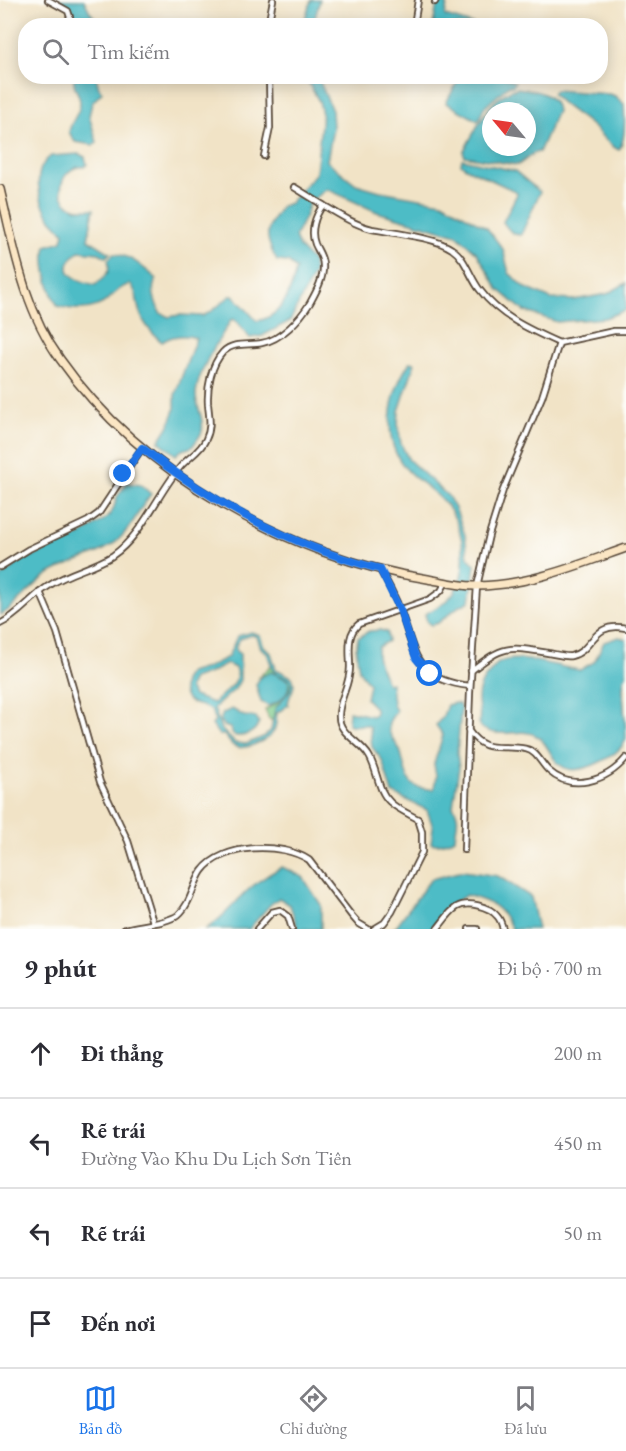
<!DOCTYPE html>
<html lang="vi">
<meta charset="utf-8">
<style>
:root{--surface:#fff;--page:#f7f7f7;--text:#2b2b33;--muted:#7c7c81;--line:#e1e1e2;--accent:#1a73e8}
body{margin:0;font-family:"EB Garamond",serif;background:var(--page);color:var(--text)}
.compass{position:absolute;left:482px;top:102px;width:54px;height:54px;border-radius:50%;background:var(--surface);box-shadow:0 3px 15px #0003;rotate:299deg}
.stop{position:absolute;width:18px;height:18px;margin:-14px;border:4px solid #1a73e8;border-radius:50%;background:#fff}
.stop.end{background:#1a73e8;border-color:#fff;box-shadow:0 2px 6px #0008}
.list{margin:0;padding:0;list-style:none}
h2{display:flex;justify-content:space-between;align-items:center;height:78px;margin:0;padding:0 24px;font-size:26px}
h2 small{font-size:20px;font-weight:400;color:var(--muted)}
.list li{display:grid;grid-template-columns:39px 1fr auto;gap:18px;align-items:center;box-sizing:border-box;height:90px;padding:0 24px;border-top:2px solid var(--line)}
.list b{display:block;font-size:22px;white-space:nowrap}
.list p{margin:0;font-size:20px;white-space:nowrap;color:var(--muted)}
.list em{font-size:20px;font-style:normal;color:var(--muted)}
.icon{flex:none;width:33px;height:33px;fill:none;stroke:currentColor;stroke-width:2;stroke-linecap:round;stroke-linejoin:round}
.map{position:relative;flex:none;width:626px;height:929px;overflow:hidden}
.search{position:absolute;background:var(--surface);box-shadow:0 3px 15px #0003;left:18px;right:18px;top:18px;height:66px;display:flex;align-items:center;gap:15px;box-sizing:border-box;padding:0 21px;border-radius:24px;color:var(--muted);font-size:22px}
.sheet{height:438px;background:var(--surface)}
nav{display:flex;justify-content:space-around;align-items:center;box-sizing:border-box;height:84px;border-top:2px solid var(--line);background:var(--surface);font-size:16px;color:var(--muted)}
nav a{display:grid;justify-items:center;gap:3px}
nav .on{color:var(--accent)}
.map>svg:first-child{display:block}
.green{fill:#80ce8e;stroke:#5e7c56;stroke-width:1.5}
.water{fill:#4ebcc6;stroke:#447372;stroke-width:1.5;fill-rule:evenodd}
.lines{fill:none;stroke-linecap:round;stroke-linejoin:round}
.street-casing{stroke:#564637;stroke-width:8}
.secondary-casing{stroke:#564637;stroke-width:10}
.street{stroke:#fff;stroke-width:4.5}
.secondary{stroke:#fbe6c4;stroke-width:7}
.route{stroke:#1a73e8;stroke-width:8}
</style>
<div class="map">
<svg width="626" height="929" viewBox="0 0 626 929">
<rect width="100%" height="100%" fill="#fdfcf7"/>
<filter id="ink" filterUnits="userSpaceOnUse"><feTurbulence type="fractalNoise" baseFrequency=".0167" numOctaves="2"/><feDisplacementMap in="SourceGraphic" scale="12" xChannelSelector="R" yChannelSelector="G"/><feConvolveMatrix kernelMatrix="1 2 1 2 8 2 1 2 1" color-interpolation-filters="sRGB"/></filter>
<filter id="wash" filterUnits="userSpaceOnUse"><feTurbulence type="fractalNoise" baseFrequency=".008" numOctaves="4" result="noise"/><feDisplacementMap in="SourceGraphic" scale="24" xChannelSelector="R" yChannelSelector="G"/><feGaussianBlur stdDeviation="1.35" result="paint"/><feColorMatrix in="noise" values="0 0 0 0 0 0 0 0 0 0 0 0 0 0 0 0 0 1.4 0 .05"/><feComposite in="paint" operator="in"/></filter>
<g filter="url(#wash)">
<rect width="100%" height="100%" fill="#f1e3c6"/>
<!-- green -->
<path class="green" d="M271,665L273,670L291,680C293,697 275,702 273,721L269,719L265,710L277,703L287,693L286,679L273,673L258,678Z"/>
<!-- water -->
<g class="water">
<polygon points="59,0 84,0 90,12 100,25 80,25 71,9"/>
<polygon points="311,0 320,0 313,25 303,25"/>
<polygon points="438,0 448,0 445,16 475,25 433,25"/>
<path d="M74,77H96L99,88L102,92L92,103L89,116L97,142L93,145L75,142L69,132C71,121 79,114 80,105C81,92 72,90 74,77Z"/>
<path d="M308,77H318L332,111L333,128L327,161L356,184L380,191L442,202L487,228L503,249L509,273L526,288L551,299L574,300L607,294L626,283V310L605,318L557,322L524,311L498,289L477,253L457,235L377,212L327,189L309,203L305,217L295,237L299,247L313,262L314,273L290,321L262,336L250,338C244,332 240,323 233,319L231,320C218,342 199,368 196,393C195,406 205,418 202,431C201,436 195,442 192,447L182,450L176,455L159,441L168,427L175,410V395L196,338C183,334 173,335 162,342C151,333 141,320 138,306C136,297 137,291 130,284C122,286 116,292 110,298C96,311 76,311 58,306C49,294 42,260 46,246L62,241L64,233C60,228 55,224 51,219C38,201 31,170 51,156L79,154L85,157L87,164L85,167C61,164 51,200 75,208C81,210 88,209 94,209L88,239L110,253L106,257L99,253L79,251C55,271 74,280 95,285C104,278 112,272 108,260L113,254C132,255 143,268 157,279C149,288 156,303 160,313L169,317L179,315L203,316L212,311L230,296H234L257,321C282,317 292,290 296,269L288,262L277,261C263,236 265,228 282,206L290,203L316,173L322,114L319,101L309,84Z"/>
<polygon points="460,77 503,77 515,82 513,86 509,85 484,108 478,121 446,103"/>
<path d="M517,88C533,90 555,92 557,111L539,152C529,152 526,162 517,165L465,156L463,152C477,129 489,96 517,88ZM491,111H527V147H491Z"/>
<path d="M555,90L609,94L615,96L624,104C625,118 626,139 619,150C608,145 602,135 593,127C580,115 563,107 552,93Z"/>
<path d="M462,159L515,171L540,192L521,235C512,235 508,229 503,222L517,194V192L466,168L461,164Z"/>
<path d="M410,362L415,363L399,411L398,424L401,444L409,460L448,496L456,510L465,535L468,557L475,565L470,601L458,607L438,623L431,625L427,622L425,614C435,608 448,602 454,592C469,571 464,534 452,513C442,495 423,486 409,472C379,442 389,393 410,362Z"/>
<path d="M127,483L141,485L151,494C139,509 133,526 119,539C104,555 68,562 49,574C35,582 11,612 0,615V578L21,561L81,535L108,517L113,510L117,497Z"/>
<path d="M380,630L387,632L388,641L378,647C374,660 384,670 386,682L388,684L391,683L393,704L396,711C394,715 390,719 389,723C386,734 398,744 401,753C407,774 404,790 434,789L436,776L434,764L443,735L436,725L443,716L447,705L455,703L459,704L461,709L457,753L459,768L453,806C461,818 456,825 455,838C447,842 440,846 431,843L433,827L427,810L392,793L382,760L372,747L370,727C363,722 356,728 348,724L349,711L372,716L375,714V708L366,699L369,684L359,671L356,649L358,638L369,631Z"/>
<path d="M251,632L260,635L263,645L271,653L276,669L292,677C298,688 288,694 288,705L277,713C276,719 277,727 273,732C268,741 243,751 234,746C230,744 228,739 224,735H219L212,725L215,721L211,710C205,706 199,706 192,703C180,696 181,682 189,673L206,668L228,657L237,636ZM252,635L257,637L261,648L267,653L273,670L277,674L289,679L291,683L290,690L275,709L271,730L265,736L246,744L235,743L221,729L214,708L235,689L240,680V654L236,651V645L240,639ZM227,664L235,668L237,675L234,684L213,703L193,696L189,687L193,679L210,673Z"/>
<path d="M619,637L626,639C626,649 626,661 626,671C625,677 623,683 623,689C623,703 626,726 626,739C621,755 584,773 568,769C551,764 550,744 537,736C521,726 501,741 480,727C478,721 481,715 479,709C477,698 478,687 485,678C489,674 493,668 497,664C513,651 560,668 580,670L594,662L604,642Z"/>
<path d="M271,672L288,680C292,692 279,703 268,706L261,702L256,685L260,677Z"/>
<path d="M232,709L244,716L256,717L259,722C256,733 243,738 233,735L230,728L224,726L220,721L223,713Z"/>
<path d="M282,867L303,877L321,905V929H298L290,905L279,898L270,905L249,929H206C221,920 230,908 242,896C254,883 267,875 282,867Z"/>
<path d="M463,871L498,876L531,897L538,929H512C500,905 491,902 466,895L446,908L432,929H394L431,879Z"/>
</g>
</g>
<g filter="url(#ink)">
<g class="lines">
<!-- street casing -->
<g class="street-casing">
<g id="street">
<polyline points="48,0 68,11 70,17 65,26"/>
<polyline points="435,2 436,0"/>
<polyline points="268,26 273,0"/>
<polyline points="414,26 418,0"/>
<polyline points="264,156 270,128 269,76"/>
<polyline points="294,187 323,205"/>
<polyline points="559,343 614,331 626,331"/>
<polyline points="0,567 29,549 88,521 99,513 142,448"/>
<path d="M380,570C388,583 395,597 401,612C416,656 416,680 470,686"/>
<polyline points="40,592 57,632 100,782 128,841 153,922"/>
<path d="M0,624C19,615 32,596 50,585C69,572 93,568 112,556C143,535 157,494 181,466C189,457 201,451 206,439C212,427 209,416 208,404C207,387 211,365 223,352C234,341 249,346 262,343C281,340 300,319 310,303C316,292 324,278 323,265C323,257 318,251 315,244C310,231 315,216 323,205C338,214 355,225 372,229C393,233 435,237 452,249C466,258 470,278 480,290C499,316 530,330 559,343L542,397L503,490L489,535L477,586L470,692L464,850"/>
<path d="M471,671C503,645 509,646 548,653C555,654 565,657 571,656C594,651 591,621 626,628"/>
<path d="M468,730C486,756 501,743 526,749C537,751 541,764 549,771C572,792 607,781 626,758"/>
<path d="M125,929C139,925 168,923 178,915C191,904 193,884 202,871C223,843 282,842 309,860L351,915L358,923L368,929"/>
<polyline points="257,929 272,912 280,910 288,916 292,929"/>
<path d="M374,929L384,923L392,912L422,852V832L418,819C409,814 397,809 390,802C377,790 378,771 369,756C361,742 339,734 339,717C338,700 350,686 350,667C350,652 346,634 359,624L430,599L441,591L446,582"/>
<path d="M437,929C443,922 449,912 457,907C468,901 489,906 497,916C500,919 502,925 503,929"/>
<polyline points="469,929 477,929"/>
</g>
</g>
<!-- secondary casing -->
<g class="secondary-casing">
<path id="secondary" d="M0,189C14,248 24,309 60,359C141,474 290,558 428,579C444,582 462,587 478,586C530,585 578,565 626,548"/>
</g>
<!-- street -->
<use href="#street" class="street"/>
<!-- secondary -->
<use href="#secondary" class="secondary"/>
</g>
</g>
<g class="lines" filter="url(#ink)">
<!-- route -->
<path class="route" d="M123,474L142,448C213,503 293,547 380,569L400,610L416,658L430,674"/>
</g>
</svg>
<svg class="compass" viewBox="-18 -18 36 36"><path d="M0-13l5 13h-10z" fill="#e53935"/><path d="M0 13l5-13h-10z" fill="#7c7c81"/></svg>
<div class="stop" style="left:430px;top:674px"></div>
<div class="stop end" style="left:123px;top:474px"></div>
<div class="search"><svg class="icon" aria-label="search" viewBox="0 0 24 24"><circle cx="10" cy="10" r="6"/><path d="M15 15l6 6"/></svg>Tìm kiếm</div>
</div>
<section class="sheet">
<h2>9 phút<small>Đi bộ · 700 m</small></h2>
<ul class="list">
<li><svg class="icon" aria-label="ahead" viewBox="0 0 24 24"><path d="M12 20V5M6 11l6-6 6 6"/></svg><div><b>Đi thẳng</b></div><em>200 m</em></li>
<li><svg class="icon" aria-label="left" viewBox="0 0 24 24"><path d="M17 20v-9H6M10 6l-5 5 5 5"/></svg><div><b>Rẽ trái</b><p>Đường Vào Khu Du Lịch Sơn Tiên</p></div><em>450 m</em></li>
<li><svg class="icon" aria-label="left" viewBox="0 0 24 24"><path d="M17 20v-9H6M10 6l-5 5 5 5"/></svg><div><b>Rẽ trái</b></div><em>50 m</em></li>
<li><svg class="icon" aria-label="arrive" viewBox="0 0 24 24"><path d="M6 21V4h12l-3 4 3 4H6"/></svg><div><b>Đến nơi</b></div></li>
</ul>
</section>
<nav>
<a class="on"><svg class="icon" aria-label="map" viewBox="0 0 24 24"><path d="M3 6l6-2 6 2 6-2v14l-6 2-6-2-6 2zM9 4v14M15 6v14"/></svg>Bản đồ</a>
<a><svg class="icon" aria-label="directions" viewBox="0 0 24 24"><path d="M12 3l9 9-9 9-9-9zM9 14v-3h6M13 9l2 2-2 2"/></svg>Chỉ đường</a>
<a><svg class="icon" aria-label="saved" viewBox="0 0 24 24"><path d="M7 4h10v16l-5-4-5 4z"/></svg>Đã lưu</a>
</nav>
